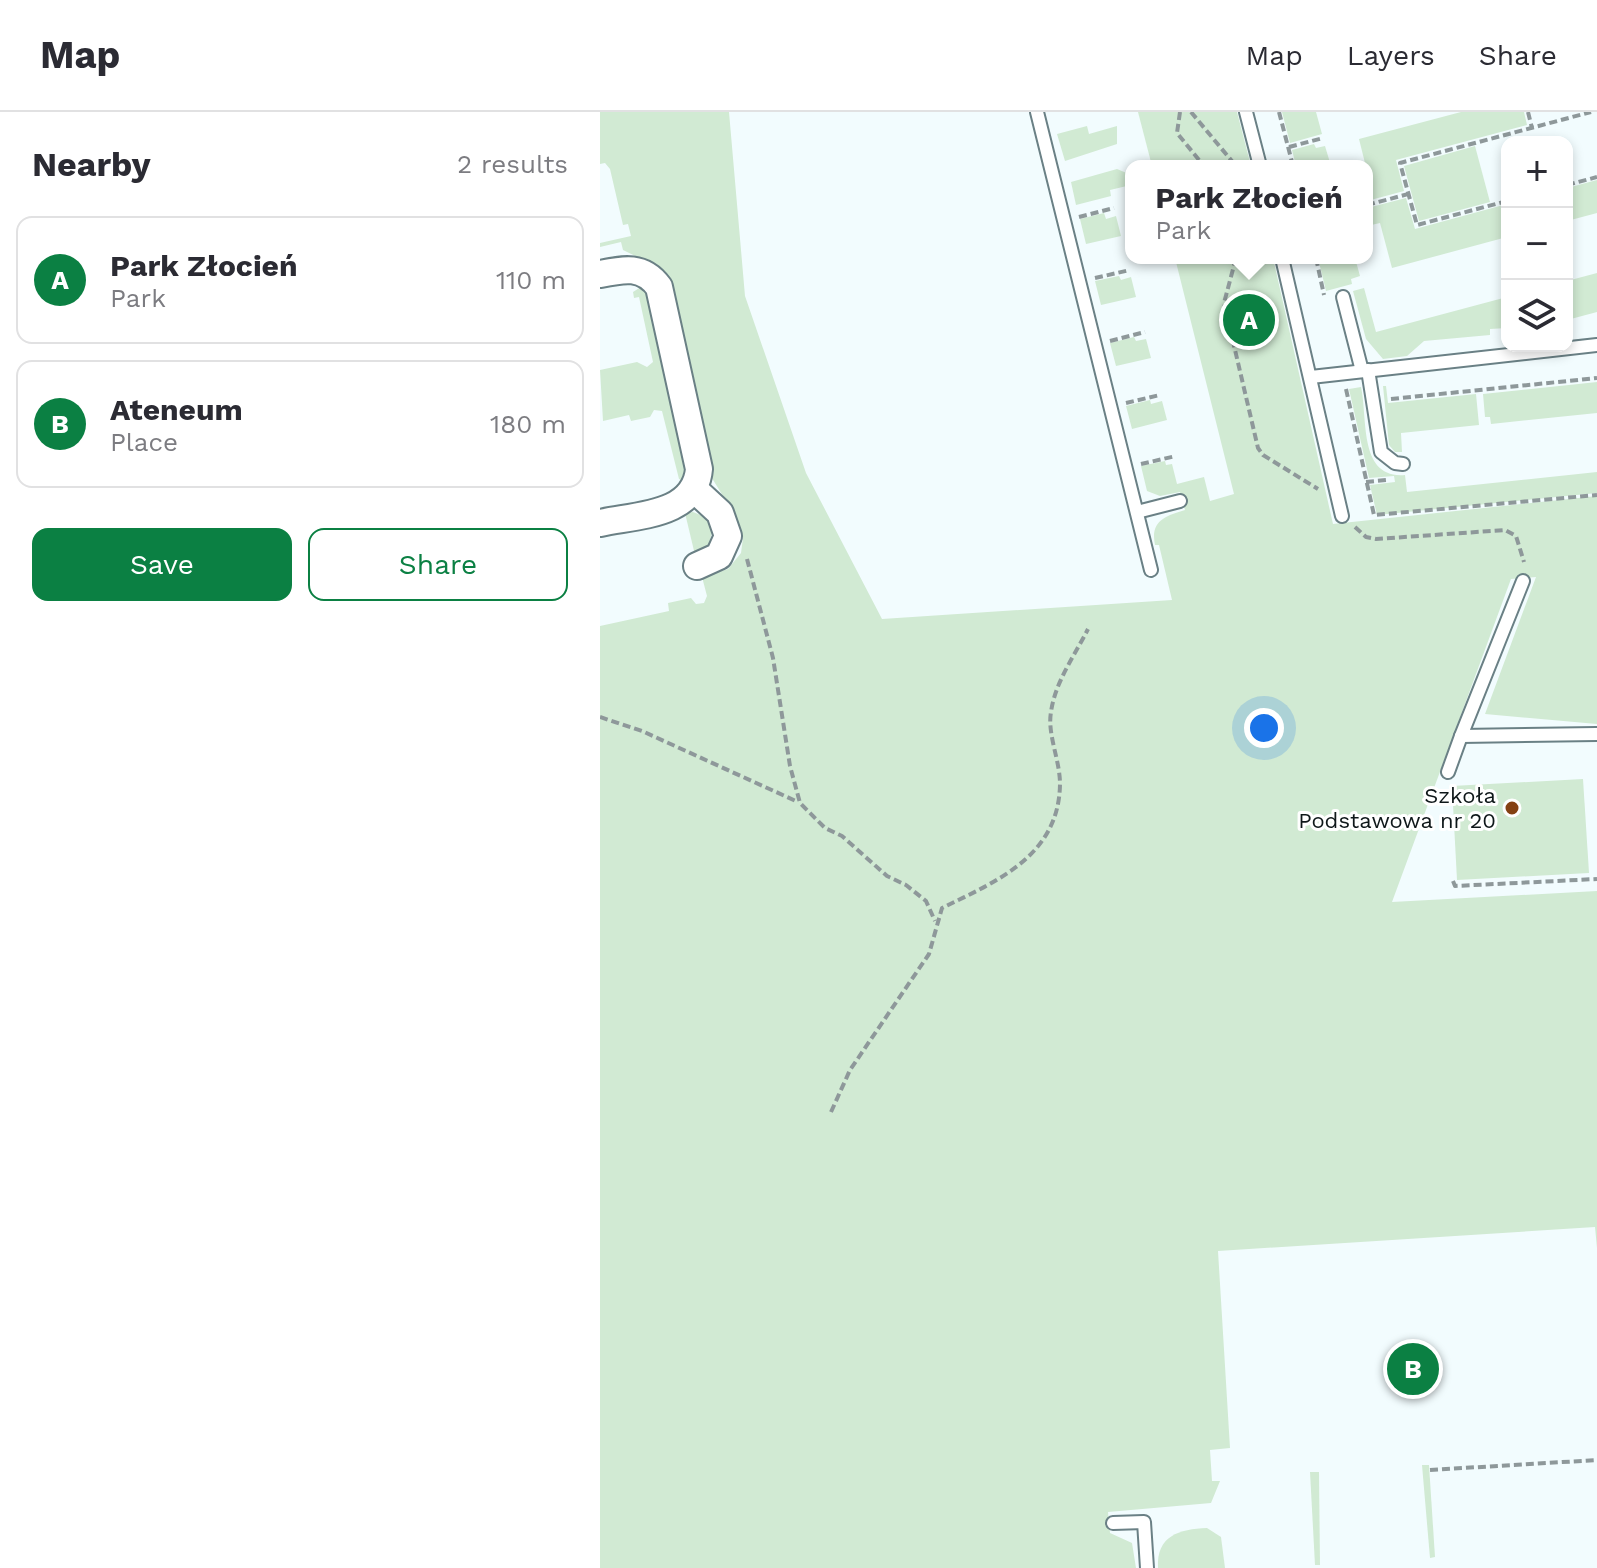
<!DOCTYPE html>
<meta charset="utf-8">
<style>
:root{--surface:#fff;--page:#f7f7f7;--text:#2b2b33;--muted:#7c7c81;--line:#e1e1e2;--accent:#0b8043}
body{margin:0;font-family:"Work Sans",sans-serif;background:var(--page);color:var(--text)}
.controls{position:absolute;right:24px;top:24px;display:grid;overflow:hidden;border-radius:16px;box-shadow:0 4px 12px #0003}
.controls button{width:72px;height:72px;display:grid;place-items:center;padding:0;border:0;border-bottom:2px solid var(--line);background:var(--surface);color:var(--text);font:40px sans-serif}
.you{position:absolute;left:664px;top:616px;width:28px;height:28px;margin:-20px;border:6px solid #fff;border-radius:50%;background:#1a73e8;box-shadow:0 0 0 12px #1a73e833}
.badge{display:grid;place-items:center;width:52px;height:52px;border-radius:50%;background:var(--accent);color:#fff;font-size:26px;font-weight:700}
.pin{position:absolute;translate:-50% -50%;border:4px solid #fff;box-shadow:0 2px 8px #0006}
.popup{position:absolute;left:525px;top:48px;width:248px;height:104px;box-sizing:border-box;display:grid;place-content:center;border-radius:16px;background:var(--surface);filter:drop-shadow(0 2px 6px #0005);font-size:26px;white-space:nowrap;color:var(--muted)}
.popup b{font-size:30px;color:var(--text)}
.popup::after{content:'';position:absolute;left:50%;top:100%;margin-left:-16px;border:16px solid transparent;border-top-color:var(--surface)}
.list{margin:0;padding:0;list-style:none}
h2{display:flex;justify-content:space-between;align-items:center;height:104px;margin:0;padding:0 32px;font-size:34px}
h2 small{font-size:26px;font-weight:400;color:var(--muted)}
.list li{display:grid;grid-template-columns:52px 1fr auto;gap:24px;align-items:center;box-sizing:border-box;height:128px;margin:0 16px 16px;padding:0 16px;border:2px solid var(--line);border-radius:16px}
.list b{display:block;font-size:30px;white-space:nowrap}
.list p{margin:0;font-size:26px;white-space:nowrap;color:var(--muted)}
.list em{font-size:26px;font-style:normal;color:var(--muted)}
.actions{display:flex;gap:16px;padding:24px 32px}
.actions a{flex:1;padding:18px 0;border:2px solid var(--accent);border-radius:16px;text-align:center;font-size:28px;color:var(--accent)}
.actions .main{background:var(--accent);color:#fff}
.icon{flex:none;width:44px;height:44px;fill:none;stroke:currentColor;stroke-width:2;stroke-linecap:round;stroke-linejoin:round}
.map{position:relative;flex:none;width:997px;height:1456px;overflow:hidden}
header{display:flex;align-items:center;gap:48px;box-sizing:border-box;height:112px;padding:0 40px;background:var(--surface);border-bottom:2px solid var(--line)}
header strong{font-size:38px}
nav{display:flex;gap:44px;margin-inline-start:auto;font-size:28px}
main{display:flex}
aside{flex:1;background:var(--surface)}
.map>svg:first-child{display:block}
.green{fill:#d1ead3}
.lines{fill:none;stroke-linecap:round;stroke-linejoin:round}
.service-casing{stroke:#6a8085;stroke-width:16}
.minor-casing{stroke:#6a8085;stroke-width:30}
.path{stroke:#8e989a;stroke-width:4;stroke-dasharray:8 4;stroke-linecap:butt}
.service{stroke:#fff;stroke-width:12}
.minor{stroke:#fff;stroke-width:26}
.poi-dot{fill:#844113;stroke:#fff;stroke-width:3}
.labels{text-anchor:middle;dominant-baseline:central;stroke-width:6;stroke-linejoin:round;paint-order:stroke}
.poi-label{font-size:22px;fill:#0e1719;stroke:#fff;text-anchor:end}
</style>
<header>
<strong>Map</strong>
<nav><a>Map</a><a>Layers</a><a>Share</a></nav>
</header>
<main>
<aside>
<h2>Nearby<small>2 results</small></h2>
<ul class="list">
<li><span class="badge">A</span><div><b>Park Złocień</b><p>Park</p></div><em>110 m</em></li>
<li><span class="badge">B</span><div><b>Ateneum</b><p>Place</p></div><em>180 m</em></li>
</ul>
<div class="actions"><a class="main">Save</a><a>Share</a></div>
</aside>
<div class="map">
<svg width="997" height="1456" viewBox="0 0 997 1456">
<rect width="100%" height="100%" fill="#f2fcfe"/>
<!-- green -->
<g class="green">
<path d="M0,0H129L145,184L206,361L282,507L572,488L559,433H555C550,409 565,404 585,398L580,380L560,384L547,379L541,354L565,349L566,353L572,352L577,372L604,365L610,389L634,382L575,146H673L733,412L997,384V612L885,602L936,465L911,467L792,790L997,779V1136L995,1115L618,1139L630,1336L610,1338L612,1369H620L611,1391L508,1400L510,1421L532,1431L536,1456H0V514L69,499L68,491L91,486L96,492L104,491L107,484L102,465L128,457L141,441L143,426L133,400L110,363L58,155L23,138L21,130L0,135V131L31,124L28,112L23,113L10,57L5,51L0,52Z"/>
<polygon points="538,0 637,0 651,54 552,54"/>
<polygon points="682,0 716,0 722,22 690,31"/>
<polygon points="861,0 924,0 927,13 796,48 804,79 767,89 767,72 770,71 759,27"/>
<polygon points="487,14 489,22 517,14 517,32 465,49 457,22"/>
<polygon points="714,32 716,36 725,34 731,54 696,54 692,38"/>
<polygon points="875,34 890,90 819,109 804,54"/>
<polygon points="517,57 529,62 531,73 510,78 511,84 476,93 471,70"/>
<polygon points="997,68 997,101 967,109 967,76"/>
<polygon points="806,86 815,117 907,92 907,125 792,156 780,111 767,114 767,96"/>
<polygon points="504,101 506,107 516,104 521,124 486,132 480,107"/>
<polygon points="718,146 755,146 760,164 751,167 752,172 726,179"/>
<polygon points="997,161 997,200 967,208 967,169"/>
<polygon points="519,164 521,168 531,165 536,185 501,193 495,169"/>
<polygon points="44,173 88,351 87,370 79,367 62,299 54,298 50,305 31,309 29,303 3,309 0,258 37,250 47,255 53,250 39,185 34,186 33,180"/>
<polygon points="764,176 776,220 907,185 907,216 890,217 890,223 824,229 807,244 783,247 766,227 753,179"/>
<polygon points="534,225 536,229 546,227 551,246 516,254 510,231"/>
<polygon points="997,270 997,301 891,312 890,305 885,305 883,282"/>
<polygon points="783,274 786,274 788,291 876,282 879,313 801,321 802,340 795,340 789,333"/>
<path d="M761,275C768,306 758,367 805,363L807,380L997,360V381L777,403L770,373L795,370L794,364L769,366L749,277Z"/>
<polygon points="550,288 551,292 562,289 567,308 532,317 526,294"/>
<polygon points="93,400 108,406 113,417 108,435 95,443 85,401"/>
<polygon points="983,667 989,761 857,768 852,674"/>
<polygon points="822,1353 829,1353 835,1445 830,1446"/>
<polygon points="710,1360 719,1360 720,1453 715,1453"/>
<path d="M607,1416L621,1425L625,1456H558C556,1424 579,1417 607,1416Z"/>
</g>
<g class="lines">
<!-- service casing -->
<g class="service-casing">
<g id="service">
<polyline points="437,0 551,458"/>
<polyline points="646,0 660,54"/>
<polyline points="682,146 742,404"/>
<polyline points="743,185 762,259"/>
<polyline points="768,258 781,340 795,351 803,352"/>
<polyline points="711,265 997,233"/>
<polyline points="537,400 580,389"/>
<polyline points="923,469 861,624 997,622"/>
<polyline points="848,660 861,624"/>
<polyline points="513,1411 544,1410 547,1456"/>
</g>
</g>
<!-- minor casing -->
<g class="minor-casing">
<g id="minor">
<path d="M0,162C24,157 43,153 59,175L99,357C95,404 36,403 0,411"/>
<polyline points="94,377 120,401 128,424 119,444 97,454"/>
</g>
</g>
<!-- path -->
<g class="path">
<polyline points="580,0 577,21 604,54"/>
<polyline points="591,0 636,54"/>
<polyline points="679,0 693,54"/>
<polyline points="928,0 932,16"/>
<polyline points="689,35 723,26"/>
<polyline points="967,73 997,65"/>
<polyline points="907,89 817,113 800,51 991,0"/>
<polyline points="767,93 812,81"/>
<polyline points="479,105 514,96"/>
<polyline points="636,146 624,191 658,336 663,343 718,377"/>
<polyline points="716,146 724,183"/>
<polyline points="495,166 530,158"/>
<polyline points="510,229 545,220"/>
<polyline points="746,277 774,403 997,383"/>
<polyline points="791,287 997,266"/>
<polyline points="526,291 560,283"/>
<polyline points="541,352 576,344"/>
<polyline points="766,370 787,368"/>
<polyline points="755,415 766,425 776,427 905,418 916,424 924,450"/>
<polyline points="147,447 173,546 190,654 200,691 225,716 242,724 287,764 306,773 326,789 335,809"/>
<polyline points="0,605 42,619 198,690"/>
<polyline points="853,769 855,774 997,767"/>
<path d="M231,1000L250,958L329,842L342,796C397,769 459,744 460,672C460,648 447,622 451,600C455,570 475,543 488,517"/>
<polyline points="830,1358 997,1348"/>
</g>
<!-- service -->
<use href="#service" class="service"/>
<!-- minor -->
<use href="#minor" class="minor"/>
</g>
<!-- markers -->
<circle class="poi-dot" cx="912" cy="696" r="8"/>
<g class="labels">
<!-- poi labels -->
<g class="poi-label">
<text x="896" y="683">Szkoła<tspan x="896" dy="25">Podstawowa nr 20</tspan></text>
</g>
</g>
</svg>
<div class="controls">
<button>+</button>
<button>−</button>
<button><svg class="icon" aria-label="layers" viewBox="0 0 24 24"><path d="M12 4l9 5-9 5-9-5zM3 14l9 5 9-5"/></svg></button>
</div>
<div class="you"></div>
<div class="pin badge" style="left:649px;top:208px">A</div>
<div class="popup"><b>Park Złocień</b>Park</div>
<div class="pin badge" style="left:813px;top:1257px">B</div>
</div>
</main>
